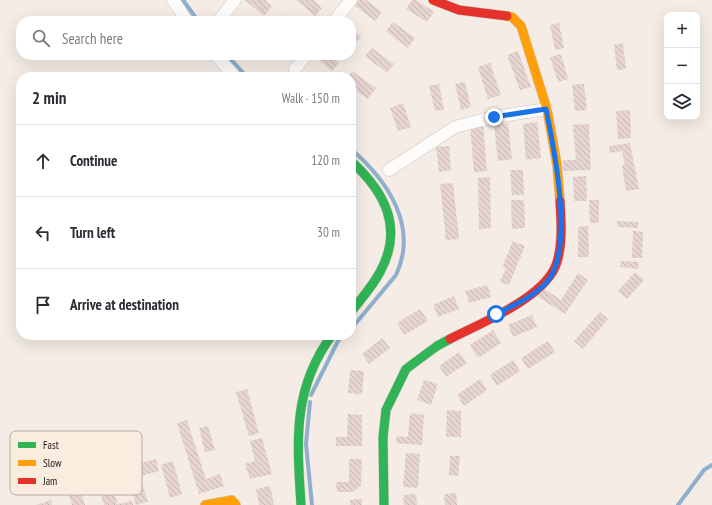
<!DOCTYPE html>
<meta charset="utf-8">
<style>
:root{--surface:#fff;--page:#f2f2f3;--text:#2b2b33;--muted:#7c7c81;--line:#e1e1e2}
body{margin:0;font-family:"PT Sans Narrow",sans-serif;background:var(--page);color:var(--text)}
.controls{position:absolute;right:12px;top:12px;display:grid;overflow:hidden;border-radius:8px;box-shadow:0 4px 16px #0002}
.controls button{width:36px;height:36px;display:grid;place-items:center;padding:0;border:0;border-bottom:1px solid var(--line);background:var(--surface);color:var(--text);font:20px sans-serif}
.stop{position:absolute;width:12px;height:12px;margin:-9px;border:3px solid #1a73e8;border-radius:50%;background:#fff}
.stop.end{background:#1a73e8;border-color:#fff;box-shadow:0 1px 4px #0008}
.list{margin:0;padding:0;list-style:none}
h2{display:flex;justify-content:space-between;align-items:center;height:52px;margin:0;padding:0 16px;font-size:17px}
h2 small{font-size:13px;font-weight:400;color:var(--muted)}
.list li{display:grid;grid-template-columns:26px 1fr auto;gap:12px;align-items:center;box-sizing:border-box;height:72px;padding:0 16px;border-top:1px solid var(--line)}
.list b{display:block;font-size:15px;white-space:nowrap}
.list em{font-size:13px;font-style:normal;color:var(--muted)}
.icon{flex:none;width:22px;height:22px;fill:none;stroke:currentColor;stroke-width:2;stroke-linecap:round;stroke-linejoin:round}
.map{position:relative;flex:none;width:712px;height:505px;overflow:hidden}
.search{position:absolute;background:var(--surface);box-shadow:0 4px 16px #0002;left:16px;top:16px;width:340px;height:44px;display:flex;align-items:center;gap:10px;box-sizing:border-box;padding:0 14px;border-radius:16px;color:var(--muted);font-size:15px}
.panel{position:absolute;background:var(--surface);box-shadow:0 4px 16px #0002;left:16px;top:72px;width:340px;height:268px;border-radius:16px}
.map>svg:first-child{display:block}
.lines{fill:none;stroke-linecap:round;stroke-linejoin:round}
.stream{stroke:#8fafcc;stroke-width:4}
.building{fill:url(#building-back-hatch)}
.street-casing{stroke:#cec8c2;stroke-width:13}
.fast-casing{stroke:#cec8c2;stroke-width:10}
.slow-casing{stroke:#cec8c2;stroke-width:10}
.jam-casing{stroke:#cec8c2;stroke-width:10}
.street{stroke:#fdfcfb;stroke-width:12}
.fast{stroke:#30b455;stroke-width:9}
.slow{stroke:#ff9f0a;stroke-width:9}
.jam{stroke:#e5322d;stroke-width:9}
.route{stroke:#1a73e8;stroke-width:5}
.key{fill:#faecdf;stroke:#b8aca2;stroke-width:1}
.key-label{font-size:11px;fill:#1d1814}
</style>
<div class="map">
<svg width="712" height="505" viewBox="0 0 712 505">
<defs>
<pattern id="building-back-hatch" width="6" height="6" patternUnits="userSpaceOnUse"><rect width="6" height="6" fill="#e6d4d1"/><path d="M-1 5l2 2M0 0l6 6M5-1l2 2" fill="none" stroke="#c5b5b3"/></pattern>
</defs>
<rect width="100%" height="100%" fill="#f4ece5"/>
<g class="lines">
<!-- stream -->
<g class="stream">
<polyline points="183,0 198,21"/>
<polyline points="227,55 247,77"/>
<path d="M351,149C387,180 419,226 396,275L351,329"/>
<polyline points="311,395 338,341 344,335"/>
<polyline points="310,402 306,444 312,505"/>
<polyline points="678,505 704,470 712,465"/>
</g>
</g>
<!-- building -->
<g class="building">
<polygon points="245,0 265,0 272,6 264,16"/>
<polygon points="296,0 313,0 322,8 315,16"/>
<polygon points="358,0 366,0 382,12 375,21 354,5"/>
<polygon points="412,0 416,0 434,12 427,22 406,9"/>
<polygon points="281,15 289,21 276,21"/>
<polygon points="393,22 415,38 408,48 386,31"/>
<polygon points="559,23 564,48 555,50 550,25"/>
<polygon points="351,29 361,37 353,46 351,44"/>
<polygon points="623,43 626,69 617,70 614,45"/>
<polygon points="372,48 394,64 387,73 365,56"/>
<polygon points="518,51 531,87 520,90 507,55"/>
<polygon points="561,54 568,79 558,82 550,57"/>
<polygon points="313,55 329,55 339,63 332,71"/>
<polygon points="490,63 501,95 488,99 478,67"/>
<polygon points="352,71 376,88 368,99 351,87 351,77 348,77"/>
<polygon points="465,82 471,107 461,110 455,84"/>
<polygon points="439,84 444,110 435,111 429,86"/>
<polygon points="584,84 587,110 575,111 572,85"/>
<polygon points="403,103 411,127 398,131 390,108"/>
<polygon points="630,110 631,138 618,139 616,111"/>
<polygon points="537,122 541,158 526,160 523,124"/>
<polygon points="508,123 512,159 498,161 494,125"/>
<polygon points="483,124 487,171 474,172 470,126"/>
<polygon points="589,124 591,170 563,171 563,160 576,160 573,125"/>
<polygon points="630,143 639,189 626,191 622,166 625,165 622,151 610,153 609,146"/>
<polygon points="449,146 451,170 439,172 436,147"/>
<polygon points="510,170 523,170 524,195 512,195"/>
<polygon points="586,176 587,201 574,201 573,177"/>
<polygon points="490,177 491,228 479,229 478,178"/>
<polygon points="453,183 459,239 446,240 440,184"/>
<polygon points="511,200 524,200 525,228 512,229"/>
<polygon points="589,200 599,200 599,223 590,223"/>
<polygon points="617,221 638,222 638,228 617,227"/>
<polygon points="588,226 589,257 578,257 578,227"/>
<polygon points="633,231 643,232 642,258 632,258"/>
<polygon points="513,241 525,246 509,285 500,282 506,268 502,267"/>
<polygon points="621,261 639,262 638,269 620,267"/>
<polygon points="635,272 644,280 627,299 618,291"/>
<polygon points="578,273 588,280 565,314 537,296 543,288 561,300"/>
<polygon points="488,285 491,297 469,303 465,291"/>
<polygon points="454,296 459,309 438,317 433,305"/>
<polygon points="420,309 428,321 404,335 397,323"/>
<polygon points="600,312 608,319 583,349 574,341"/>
<polygon points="532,315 537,327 513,337 508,325"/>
<polygon points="493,330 501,343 478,358 470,345"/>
<polygon points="382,338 390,348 369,364 362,354"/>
<polygon points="548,341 555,352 528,369 521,358"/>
<polygon points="459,352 467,363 446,377 439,366"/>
<polygon points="513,360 520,371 497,386 490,375"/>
<polygon points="350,370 364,371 362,394 348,393"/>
<polygon points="480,379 487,390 464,406 457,395"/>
<polygon points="424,380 438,384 431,405 417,400"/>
<polygon points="247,389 259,433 249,436 236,392"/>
<polygon points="447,410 461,411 461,437 446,437"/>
<polygon points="410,413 424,415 422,445 396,443 397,436 408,437"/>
<polygon points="348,414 362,415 362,446 336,446 336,437 347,437"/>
<polygon points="187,420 206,479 220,474 224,486 199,494 177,423"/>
<polygon points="208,426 215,450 205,452 199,428"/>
<polygon points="262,438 272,474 250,479 245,464 255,461 250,441"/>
<polygon points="406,453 420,454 418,488 403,487"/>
<polygon points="450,456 460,456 458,476 449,475"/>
<polygon points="156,459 159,471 141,476 138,464"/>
<polygon points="349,459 362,459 361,486 352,492 337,492 336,482 349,482"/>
<polygon points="173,461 182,494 170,498 161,465"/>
<polygon points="140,477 148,502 136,505 129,481"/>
<polygon points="111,482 118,505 104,505 98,485"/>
<polygon points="270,486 274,505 259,505 256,489"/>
<polygon points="81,491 85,505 72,505 69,495"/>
<polygon points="456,493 457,505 445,505 444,494"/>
<polygon points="416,494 417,505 404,505 403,495"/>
<polygon points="362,499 362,505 350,505 350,500"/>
<polygon points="51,500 52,505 36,505"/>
<polygon points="132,501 133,505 118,505 118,504"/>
</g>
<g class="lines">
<!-- street casing -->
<g class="street-casing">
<g id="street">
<polyline points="173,0 187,21"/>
<polyline points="221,18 235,0"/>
<polyline points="334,21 351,0"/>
<polyline points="216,55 235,77"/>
<polyline points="295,69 306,55"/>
<polyline points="389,170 455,127 494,117 547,109"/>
</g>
</g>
<!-- fast casing -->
<g class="fast-casing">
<g id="fast">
<path d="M351,161C385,192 404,228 380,272C372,287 361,299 351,312"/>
<path d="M301,505C297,441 292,389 332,335"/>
<polyline points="384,505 383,437 386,410 406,369 437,346 450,339"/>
</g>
</g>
<!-- slow casing -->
<g class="slow-casing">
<g id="slow">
<polyline points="507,16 512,17 521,26 547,109 557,165 560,201"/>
<polyline points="205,505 232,500 236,505"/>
</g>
</g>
<!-- jam casing -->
<g class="jam-casing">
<g id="jam">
<polyline points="433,0 459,10 507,16"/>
<path d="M450,339C481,323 547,297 557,262C563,242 561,221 560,201"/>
</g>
</g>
<!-- street -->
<use href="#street" class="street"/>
<!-- fast -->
<use href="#fast" class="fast"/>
<!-- slow -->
<use href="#slow" class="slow"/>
<!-- jam -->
<use href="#jam" class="jam"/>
</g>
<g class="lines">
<!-- route -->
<path class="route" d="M494,117L546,109C554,148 576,254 545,284C531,298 513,306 496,314"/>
</g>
<!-- legend -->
<rect x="10" y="431" width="132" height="64" rx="6" class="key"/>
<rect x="18" y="442" width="18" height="6" fill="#30b455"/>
<rect x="18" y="460" width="18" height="6" fill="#ff9f0a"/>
<rect x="18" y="478" width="18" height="6" fill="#e5322d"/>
<g class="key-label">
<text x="43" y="449">Fast</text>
<text x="43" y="467">Slow</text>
<text x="43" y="485">Jam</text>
</g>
</svg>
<div class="controls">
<button>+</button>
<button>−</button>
<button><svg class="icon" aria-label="layers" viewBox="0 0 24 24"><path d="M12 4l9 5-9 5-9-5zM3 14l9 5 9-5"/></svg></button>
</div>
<div class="stop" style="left:496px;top:314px"></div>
<div class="stop end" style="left:494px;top:117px"></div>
<div class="search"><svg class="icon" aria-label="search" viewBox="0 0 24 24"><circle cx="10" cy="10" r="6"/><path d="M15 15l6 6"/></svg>Search here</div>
<section class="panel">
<h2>2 min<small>Walk · 150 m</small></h2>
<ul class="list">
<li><svg class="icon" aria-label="ahead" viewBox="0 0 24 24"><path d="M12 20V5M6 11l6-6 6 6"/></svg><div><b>Continue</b></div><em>120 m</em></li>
<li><svg class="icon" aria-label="left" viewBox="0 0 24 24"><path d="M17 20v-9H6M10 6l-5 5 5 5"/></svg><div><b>Turn left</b></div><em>30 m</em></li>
<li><svg class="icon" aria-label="arrive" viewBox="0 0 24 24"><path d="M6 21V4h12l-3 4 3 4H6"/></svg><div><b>Arrive at destination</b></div></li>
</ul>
</section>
</div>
